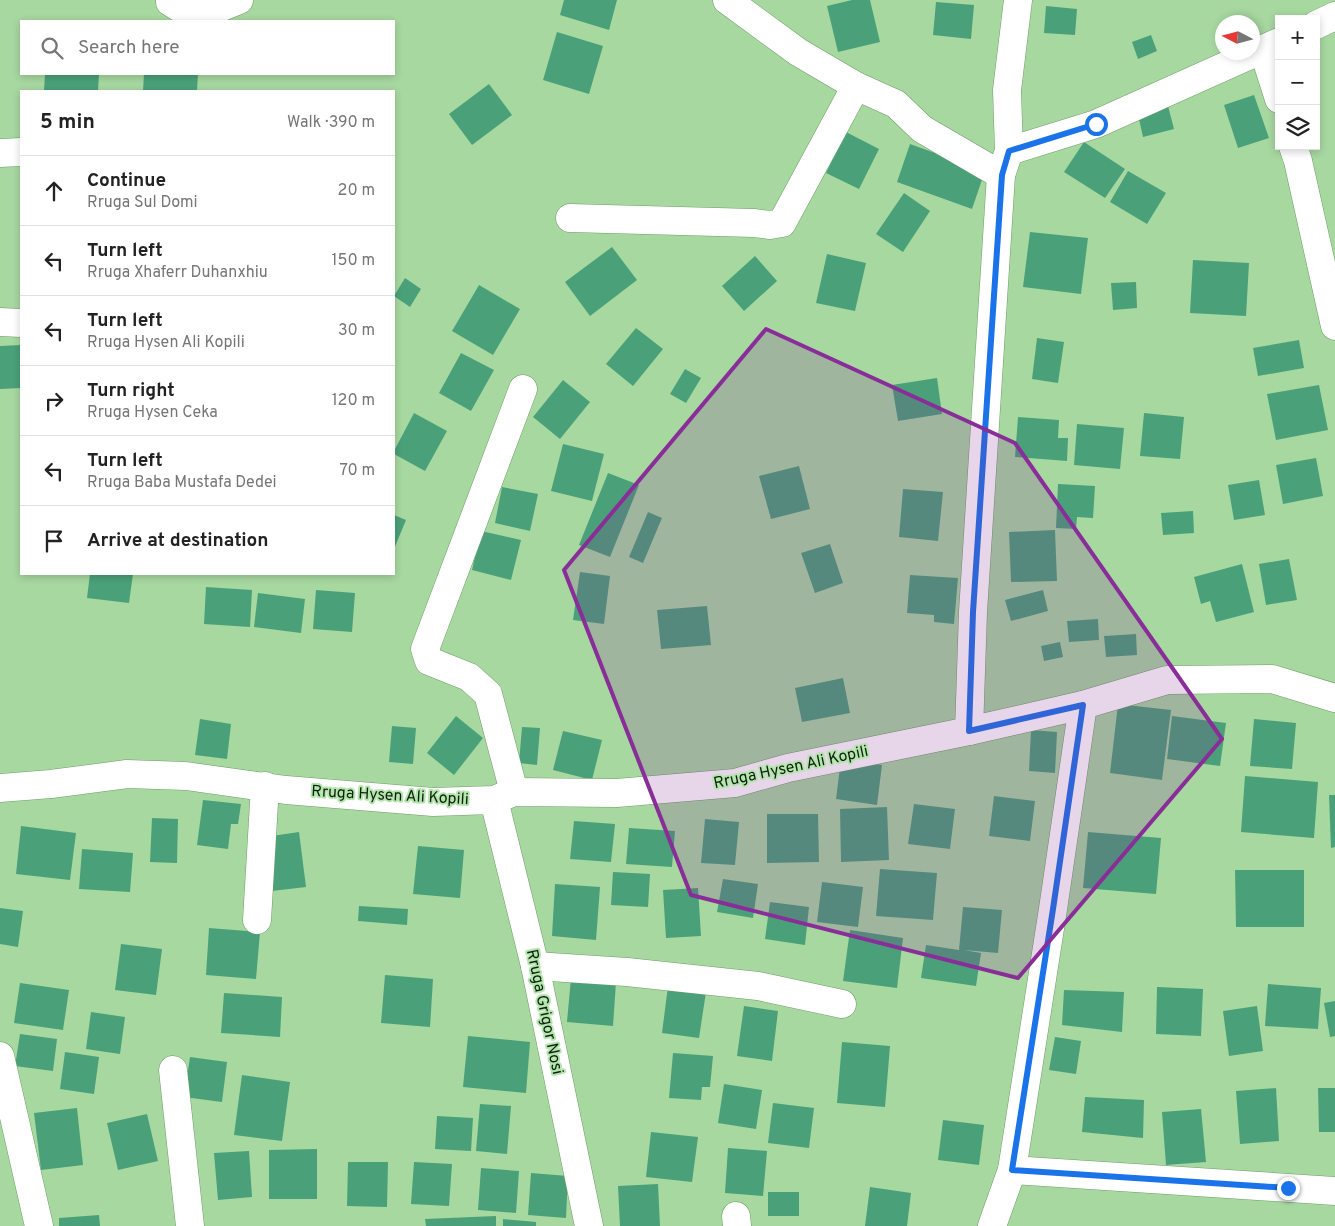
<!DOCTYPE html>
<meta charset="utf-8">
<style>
:root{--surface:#fff;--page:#f6f6f6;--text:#222;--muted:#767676;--line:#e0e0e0}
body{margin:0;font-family:Overpass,sans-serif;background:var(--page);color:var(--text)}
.controls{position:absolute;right:15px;top:15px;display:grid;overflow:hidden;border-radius:0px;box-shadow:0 2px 8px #0003}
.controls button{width:45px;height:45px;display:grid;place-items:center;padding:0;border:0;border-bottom:1px solid var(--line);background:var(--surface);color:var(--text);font:25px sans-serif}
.compass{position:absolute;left:1215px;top:15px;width:45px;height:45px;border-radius:50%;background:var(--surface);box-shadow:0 2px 8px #0003;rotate:276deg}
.stop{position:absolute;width:15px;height:15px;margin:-11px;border:4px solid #1a73e8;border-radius:50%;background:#fff}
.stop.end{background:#1a73e8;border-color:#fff;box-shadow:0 1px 5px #0008}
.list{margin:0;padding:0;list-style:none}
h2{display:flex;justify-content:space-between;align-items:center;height:65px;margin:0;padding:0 20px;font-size:21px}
h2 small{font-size:16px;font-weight:400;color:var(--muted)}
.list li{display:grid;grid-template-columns:32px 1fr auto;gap:15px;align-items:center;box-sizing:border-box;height:70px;padding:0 20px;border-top:1px solid var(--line)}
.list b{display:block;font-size:19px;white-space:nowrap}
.list p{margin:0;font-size:16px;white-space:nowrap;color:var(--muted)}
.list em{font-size:16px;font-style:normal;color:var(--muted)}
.icon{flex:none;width:28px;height:28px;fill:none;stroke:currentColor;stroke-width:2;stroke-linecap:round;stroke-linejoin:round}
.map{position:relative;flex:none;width:1335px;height:1226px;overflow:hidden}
.search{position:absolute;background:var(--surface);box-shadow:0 2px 8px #0003;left:20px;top:20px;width:375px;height:55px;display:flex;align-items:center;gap:12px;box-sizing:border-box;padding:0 18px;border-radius:0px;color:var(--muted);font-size:19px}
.panel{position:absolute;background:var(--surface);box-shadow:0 2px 8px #0003;left:20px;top:90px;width:375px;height:485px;border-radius:0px}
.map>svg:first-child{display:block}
.building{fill:#4aa179}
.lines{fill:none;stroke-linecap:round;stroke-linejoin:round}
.minor-casing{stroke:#6e9c67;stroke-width:29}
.minor{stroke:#fff;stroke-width:28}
.route{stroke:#1a73e8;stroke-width:6}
.marked{fill:#892d98;fill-opacity:0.2;stroke:#892d98;stroke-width:4;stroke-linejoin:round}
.labels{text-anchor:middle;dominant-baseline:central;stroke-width:4;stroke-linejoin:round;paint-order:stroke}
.street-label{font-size:16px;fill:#0e210c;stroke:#b4e5ad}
</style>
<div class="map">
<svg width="1335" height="1226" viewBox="0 0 1335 1226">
<rect width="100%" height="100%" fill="#a7d8a0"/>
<!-- building -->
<g class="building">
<polygon points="564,0 617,0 609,30 560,15"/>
<polygon points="852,0 870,0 880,42 838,52 827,6"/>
<polygon points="936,2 974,5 971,39 933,35"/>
<polygon points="1046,6 1077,9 1075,35 1044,33"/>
<polygon points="557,32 603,46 589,94 543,80"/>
<polygon points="1151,35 1157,51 1138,59 1132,42"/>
<polygon points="45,74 99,74 98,91 44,91"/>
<polygon points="144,74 198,74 197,91 143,91"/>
<polygon points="489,84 512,115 472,145 449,114"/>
<polygon points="1254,95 1269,138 1238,148 1224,105"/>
<polygon points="1167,102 1174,129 1143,137 1137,110"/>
<polygon points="846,132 879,149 859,189 826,173"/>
<polygon points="1084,142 1125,169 1105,198 1064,172"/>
<polygon points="910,144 985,171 972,209 897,182"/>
<polygon points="1128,171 1166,193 1147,224 1110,202"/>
<polygon points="904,193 930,211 903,252 876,234"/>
<polygon points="1030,232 1088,238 1081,294 1023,287"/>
<polygon points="612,247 637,280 590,316 565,282"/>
<polygon points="827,254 866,263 855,311 816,303"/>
<polygon points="755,256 777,281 744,311 722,286"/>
<polygon points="1193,260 1249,263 1246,316 1190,313"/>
<polygon points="405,278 421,289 410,307 394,296"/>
<polygon points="1136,282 1137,308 1113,310 1111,283"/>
<polygon points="479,285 520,309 493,355 452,331"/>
<polygon points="636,328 663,349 633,386 606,364"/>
<polygon points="1037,338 1064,342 1058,383 1032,379"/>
<polygon points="1299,340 1304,368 1258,376 1253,348"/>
<polygon points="21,345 21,388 0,389 0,346"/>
<polygon points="461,353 494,370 471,411 439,393"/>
<polygon points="685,369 701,378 686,403 670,394"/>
<polygon points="937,378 942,414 898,421 892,385"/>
<polygon points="563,380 590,402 560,439 533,417"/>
<polygon points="1319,385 1328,430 1276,440 1267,394"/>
<polygon points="414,413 447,431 425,471 394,454 394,451"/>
<polygon points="1144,413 1184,417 1180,459 1140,456"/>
<polygon points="1018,417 1059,420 1058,438 1068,438 1067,461 1015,457"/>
<polygon points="1077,424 1124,428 1120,469 1074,465"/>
<polygon points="563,444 604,454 592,501 551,491"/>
<polygon points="1316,458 1323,496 1283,504 1276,465"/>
<polygon points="799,466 810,509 771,519 759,476"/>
<polygon points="608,473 639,485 610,557 579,545"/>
<polygon points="1259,480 1265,515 1234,520 1228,485"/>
<polygon points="1058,484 1095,486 1093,518 1077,517 1076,529 1056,528"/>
<polygon points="502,487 538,494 530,531 495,523"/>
<polygon points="903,489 943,492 938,541 899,537"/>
<polygon points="1193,511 1194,533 1163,535 1161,513"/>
<polygon points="648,512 662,518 643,563 629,557"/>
<polygon points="394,515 406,520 394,549"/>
<polygon points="1055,530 1057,581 1011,582 1009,532"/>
<polygon points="481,531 521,540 511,580 472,570"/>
<polygon points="830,544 843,583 815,593 801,553"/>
<polygon points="1289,559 1297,600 1266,605 1259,564"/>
<polygon points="1242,564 1254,612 1216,622 1210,601 1201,604 1194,577"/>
<polygon points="580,572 610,576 604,624 573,620"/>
<polygon points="90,574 133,574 129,603 87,598"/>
<polygon points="910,575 958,578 954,624 934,622 934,615 907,613"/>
<polygon points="206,587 252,590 250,627 204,624"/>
<polygon points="316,590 355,593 352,632 313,629"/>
<polygon points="1043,590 1048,611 1011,621 1005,600"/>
<polygon points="258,593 305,599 301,633 254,627"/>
<polygon points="707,606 711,645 661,649 657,610"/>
<polygon points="1098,619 1099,640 1069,642 1067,621"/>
<polygon points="1136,634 1137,655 1106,657 1104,636"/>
<polygon points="1060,642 1063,657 1044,661 1041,646"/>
<polygon points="843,678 850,713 802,722 795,688"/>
<polygon points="1118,704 1171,710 1162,780 1110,773"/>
<polygon points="456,716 483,738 454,775 427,753"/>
<polygon points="1172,716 1226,723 1220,766 1167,759"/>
<polygon points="200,719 231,724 227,759 195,755"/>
<polygon points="1254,719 1296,723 1292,769 1250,766"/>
<polygon points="392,726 416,728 413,764 389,762"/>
<polygon points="522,727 540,728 537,765 519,763"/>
<polygon points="1031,730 1057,732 1055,773 1029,771"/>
<polygon points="563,731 602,740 592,780 553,770"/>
<polygon points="841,759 882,765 877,805 836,799"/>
<polygon points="1245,776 1318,782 1314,838 1241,832"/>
<polygon points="1329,795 1335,795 1335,847 1331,848"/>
<polygon points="994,796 1035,801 1030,841 989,836"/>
<polygon points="203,800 241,804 238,824 231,824 228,849 197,845"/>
<polygon points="914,804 955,809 950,849 908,844"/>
<polygon points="887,807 889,860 841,862 840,809"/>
<polygon points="767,814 818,814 819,862 767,863"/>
<polygon points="152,818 178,819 177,863 150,862"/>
<polygon points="705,819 739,822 735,865 701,863"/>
<polygon points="574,821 615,824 611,862 570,859"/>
<polygon points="21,826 76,833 70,880 16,874"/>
<polygon points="629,828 675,831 672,867 626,864"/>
<polygon points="299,832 306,887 272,891 265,837"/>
<polygon points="1088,832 1161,838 1156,894 1083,888"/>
<polygon points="418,846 464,850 460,898 413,894"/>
<polygon points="82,849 133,853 130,892 79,889"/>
<polygon points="880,869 937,873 933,920 876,916"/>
<polygon points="1235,870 1304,870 1304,927 1236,927"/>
<polygon points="613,872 650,874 648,907 611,905"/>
<polygon points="723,879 758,884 753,918 717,912"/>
<polygon points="822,882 863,887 858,927 817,922"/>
<polygon points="555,884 600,887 596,940 552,936"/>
<polygon points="698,888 701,936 666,938 663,890"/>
<polygon points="770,902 809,907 805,945 765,939"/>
<polygon points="359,906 408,909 407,925 358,921"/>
<polygon points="963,907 1002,910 998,953 964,950 981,953 976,986 921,978 926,945 959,950"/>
<polygon points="0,908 23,911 18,947 0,944"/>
<polygon points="209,928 260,932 256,979 206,975"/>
<polygon points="850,930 903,938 897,988 843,981"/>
<polygon points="121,944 162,949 156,995 115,990"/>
<polygon points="385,975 433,979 430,1027 381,1023"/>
<polygon points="571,978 616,982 613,1026 567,1022"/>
<polygon points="20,983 69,990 63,1030 14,1023"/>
<polygon points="1268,984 1321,988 1318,1029 1265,1026"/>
<polygon points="668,986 706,992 699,1038 662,1033"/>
<polygon points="1157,987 1203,989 1201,1036 1156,1034"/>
<polygon points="1064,990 1124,992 1122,1032 1062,1025"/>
<polygon points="224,993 282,997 280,1037 221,1033"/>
<polygon points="1335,1001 1335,1036 1330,1037 1324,1003"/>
<polygon points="744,1006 778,1011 772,1061 737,1056"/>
<polygon points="1257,1006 1263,1051 1229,1056 1223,1011"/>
<polygon points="91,1012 125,1017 120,1054 86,1049"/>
<polygon points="20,1034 57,1039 53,1071 15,1066"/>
<polygon points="468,1036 530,1042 526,1093 463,1087"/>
<polygon points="1055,1037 1081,1041 1076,1074 1049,1070"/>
<polygon points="842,1042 890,1046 885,1107 837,1103"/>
<polygon points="65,1052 99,1057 94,1094 60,1089"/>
<polygon points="673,1053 713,1056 710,1087 702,1087 701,1100 669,1098"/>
<polygon points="190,1057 227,1062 222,1102 184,1097"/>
<polygon points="242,1075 290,1082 282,1141 234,1135"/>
<polygon points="724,1084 762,1090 756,1129 718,1123"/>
<polygon points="1276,1088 1279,1141 1240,1144 1236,1091"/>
<polygon points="1318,1088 1335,1088 1335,1132 1319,1132"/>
<polygon points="1085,1097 1144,1100 1143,1138 1082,1132"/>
<polygon points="773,1103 814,1108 809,1148 768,1143"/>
<polygon points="480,1104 511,1106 507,1154 476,1151"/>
<polygon points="77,1108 83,1165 41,1170 34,1113"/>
<polygon points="1201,1109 1206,1162 1166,1165 1162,1112"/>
<polygon points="147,1114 158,1161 118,1170 107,1123"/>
<polygon points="437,1116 473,1118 471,1151 435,1149"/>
<polygon points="943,1120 984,1125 979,1165 938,1160"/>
<polygon points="651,1132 698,1137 692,1182 646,1177"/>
<polygon points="728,1148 767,1151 763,1196 725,1193"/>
<polygon points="317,1149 317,1199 269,1199 269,1150"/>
<polygon points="249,1151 252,1197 218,1200 214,1153"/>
<polygon points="348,1162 388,1162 387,1207 347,1206"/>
<polygon points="414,1162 452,1164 449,1206 411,1204"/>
<polygon points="481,1168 519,1171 516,1213 478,1210"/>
<polygon points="531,1173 568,1176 566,1218 528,1215"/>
<polygon points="658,1184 660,1226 620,1226 618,1186"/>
<polygon points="870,1187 911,1193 907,1226 865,1226"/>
<rect x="768" y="1192" width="31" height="24"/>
<polygon points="99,1215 100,1226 59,1226 59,1218"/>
<polygon points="496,1216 496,1226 426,1226 425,1219"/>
<polygon points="503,1219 536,1222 536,1226 503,1226"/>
</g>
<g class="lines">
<!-- minor casing -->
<g class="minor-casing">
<g id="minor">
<polyline points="170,0 170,2 186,12 212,11 239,0"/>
<polyline points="727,0 798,52 856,86 896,104 922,129 1001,175"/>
<polyline points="1316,25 1335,16"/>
<polyline points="1263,49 1279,99"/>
<polyline points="1293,146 1298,161 1335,326"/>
<polyline points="1009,151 1096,124 1279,42"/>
<polyline points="0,153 21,152"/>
<polyline points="570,218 754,223 770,225 782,223 856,86"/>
<polyline points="0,322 21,323"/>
<polyline points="969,731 973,612 1001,175 1009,151 1007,90 1018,0"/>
<polyline points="0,788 51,784 127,774 186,776 286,790 433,802 494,800 514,792 617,793 735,783 788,768 969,731 1083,705 1167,680 1272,679 1335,698"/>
<polyline points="514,792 488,694 469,677 429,661 425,649 523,389"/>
<polyline points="494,800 535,966 589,1226"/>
<polyline points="257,920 265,786"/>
<polyline points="535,966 627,972 758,986 842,1004"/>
<polyline points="0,1056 39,1226"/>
<polyline points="173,1070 190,1226"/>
<polyline points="1012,1170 1335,1191"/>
<polyline points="736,1216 737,1226"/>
<polyline points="992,1226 1012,1170 1053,909 1083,705"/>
</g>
</g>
<!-- minor -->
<use href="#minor" class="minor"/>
</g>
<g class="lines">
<!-- route -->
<polyline class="route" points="1096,124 1009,151 1002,175 973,612 969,731 1083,705 1053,909 1012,1170 1288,1188"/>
</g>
<!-- marked area -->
<path class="marked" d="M766,329L1015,443L1222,739L1018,978L691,895L564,570Z"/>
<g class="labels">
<!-- street labels -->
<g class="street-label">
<text transform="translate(791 768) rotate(-12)">Rruga Hysen Ali Kopili</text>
<text transform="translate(390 796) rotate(3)">Rruga Hysen Ali Kopili</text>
<text transform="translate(544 1012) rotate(78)">Rruga Grigor Nosi</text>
</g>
</g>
</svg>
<div class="controls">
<button>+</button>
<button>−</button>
<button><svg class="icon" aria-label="layers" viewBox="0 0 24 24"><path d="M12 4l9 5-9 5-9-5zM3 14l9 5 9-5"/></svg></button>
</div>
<svg class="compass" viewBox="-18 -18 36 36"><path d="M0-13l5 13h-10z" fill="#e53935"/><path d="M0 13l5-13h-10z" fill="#767676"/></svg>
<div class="stop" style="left:1096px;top:124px"></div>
<div class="stop end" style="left:1288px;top:1188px"></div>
<div class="search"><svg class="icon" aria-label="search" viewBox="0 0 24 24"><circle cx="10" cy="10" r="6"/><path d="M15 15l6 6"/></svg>Search here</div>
<section class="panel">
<h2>5 min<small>Walk · 390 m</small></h2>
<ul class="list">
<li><svg class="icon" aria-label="ahead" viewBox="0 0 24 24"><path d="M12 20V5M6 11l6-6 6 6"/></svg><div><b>Continue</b><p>Rruga Sul Domi</p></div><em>20 m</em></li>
<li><svg class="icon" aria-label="left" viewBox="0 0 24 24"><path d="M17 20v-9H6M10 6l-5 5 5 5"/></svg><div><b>Turn left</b><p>Rruga Xhaferr Duhanxhiu</p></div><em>150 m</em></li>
<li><svg class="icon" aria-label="left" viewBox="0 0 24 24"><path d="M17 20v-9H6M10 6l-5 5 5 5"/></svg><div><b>Turn left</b><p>Rruga Hysen Ali Kopili</p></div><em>30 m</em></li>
<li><svg class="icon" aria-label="right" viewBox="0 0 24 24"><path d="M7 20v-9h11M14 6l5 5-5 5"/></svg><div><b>Turn right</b><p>Rruga Hysen Ceka</p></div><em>120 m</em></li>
<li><svg class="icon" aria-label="left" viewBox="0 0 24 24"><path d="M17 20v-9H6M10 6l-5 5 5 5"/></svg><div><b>Turn left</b><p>Rruga Baba Mustafa Dedei</p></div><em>70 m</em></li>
<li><svg class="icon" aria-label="arrive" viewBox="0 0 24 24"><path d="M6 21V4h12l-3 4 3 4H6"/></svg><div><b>Arrive at destination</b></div></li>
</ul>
</section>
</div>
